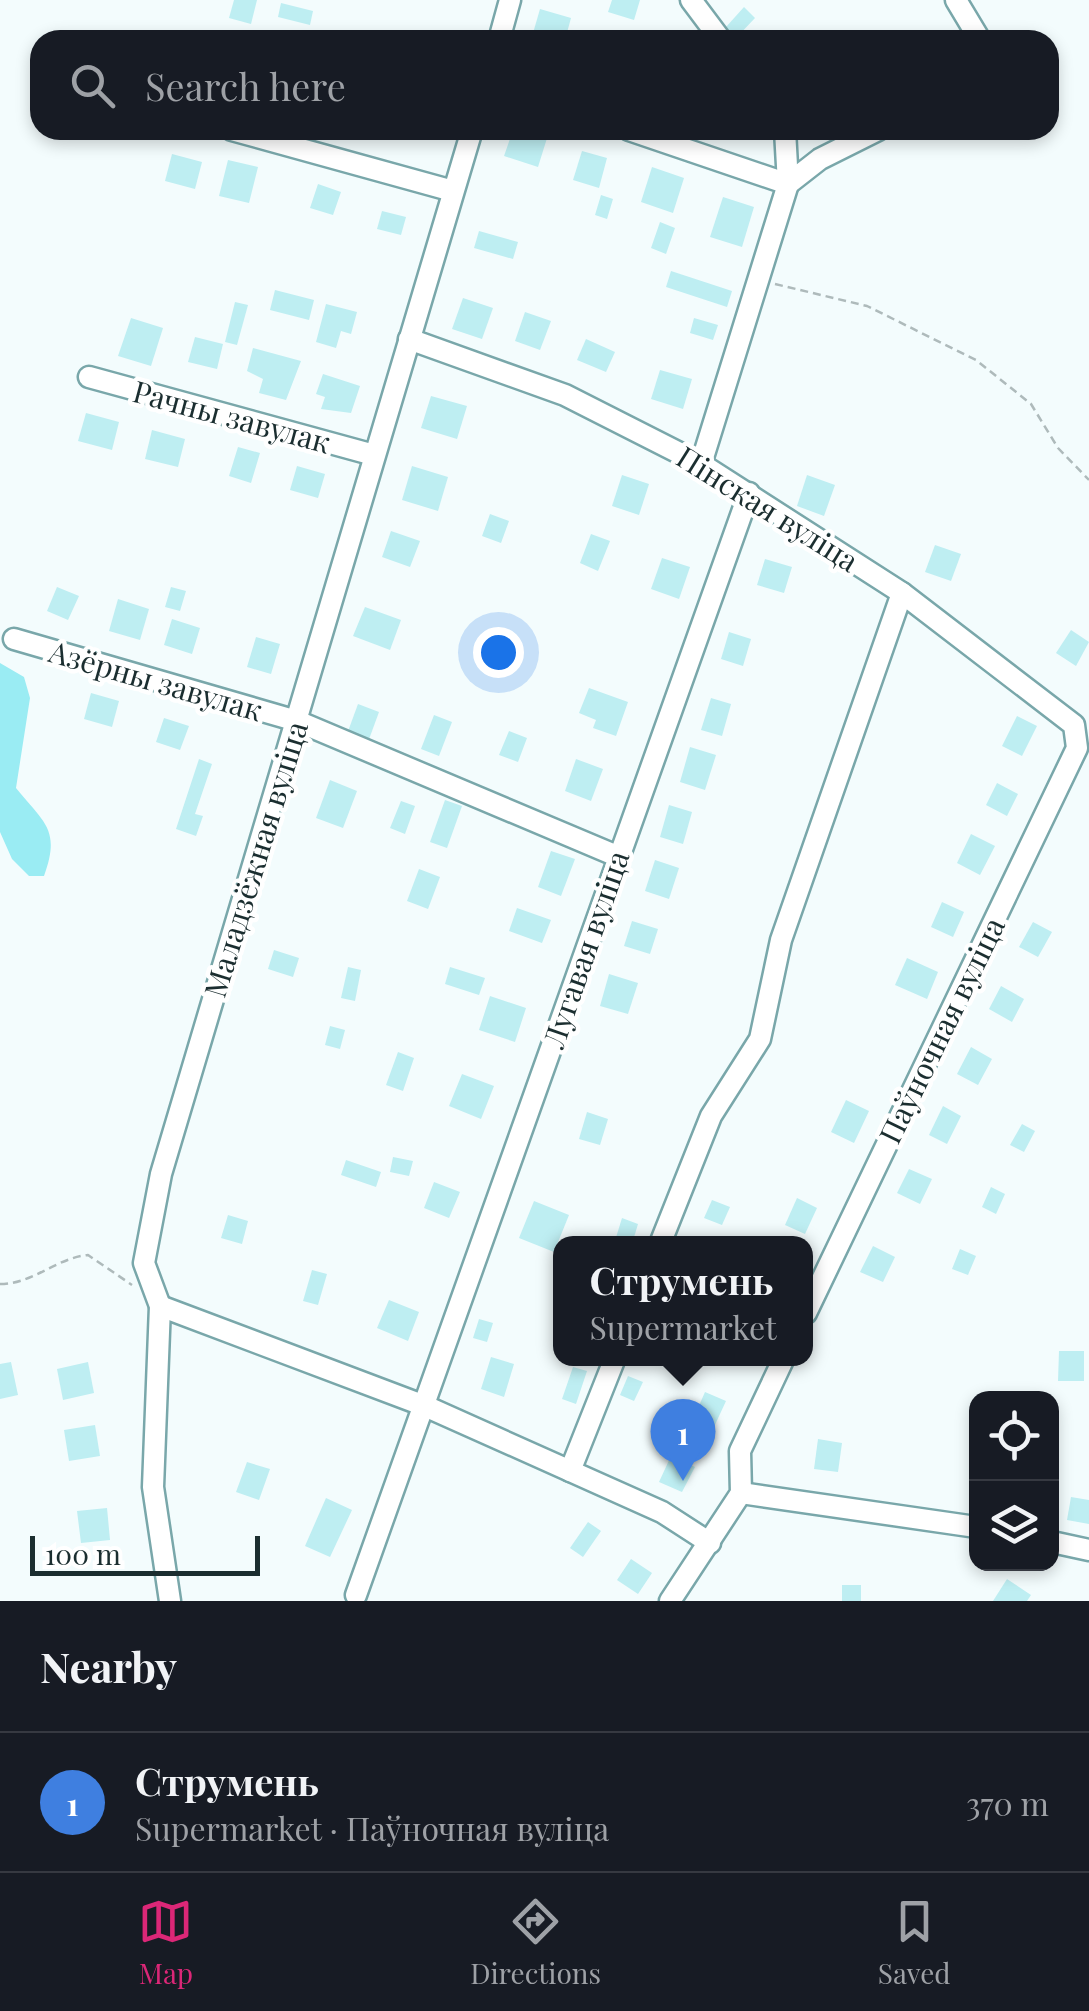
<!DOCTYPE html>
<meta charset="utf-8">
<style>
:root{--surface:#171b24;--page:#20242c;--text:#f1f3f6;--muted:#9ea1a6;--line:#363941;--accent:#db2777}
body{margin:0;font-family:"Playfair Display",serif;background:var(--page);color:var(--text)}
.controls{position:absolute;right:30px;bottom:30px;display:grid;overflow:hidden;border-radius:20px;box-shadow:0 5px 15px #0003}
.controls button{width:90px;height:90px;display:grid;place-items:center;padding:0;border:0;border-bottom:2px solid var(--line);background:var(--surface);color:var(--text);font:50px sans-serif}
.scale{position:absolute;left:30px;bottom:25px;width:230px;box-sizing:border-box;padding-left:10px;border:5px solid #1b2e30;border-top:0;font-size:28px;line-height:35px;white-space:nowrap;color:#1b2e30;-webkit-text-stroke:8px #fff;paint-order:stroke}
.you{position:absolute;left:498px;top:652px;width:35px;height:35px;margin:-25px;border:8px solid #fff;border-radius:50%;background:#1a73e8;box-shadow:0 0 0 15px #1a73e833}
.badge{display:grid;place-items:center;width:65px;height:65px;border-radius:50%;background:var(--accent);color:#fff;font-size:32px;font-weight:700}
.pin{position:absolute;translate:-50% -82px;filter:drop-shadow(0 2px 5px #0008)}
.pin::after{content:'';position:absolute;top:52px;width:35px;height:30px;background:inherit;clip-path:polygon(0 0,100% 0,50% 100%)}
.popup{position:absolute;left:553px;top:1236px;width:260px;height:130px;box-sizing:border-box;display:grid;place-content:center;border-radius:20px;background:var(--surface);filter:drop-shadow(0 2px 8px #0005);font-size:32px;white-space:nowrap;color:var(--muted)}
.popup b{font-size:38px;color:var(--text)}
.popup::after{content:'';position:absolute;left:50%;top:100%;margin-left:-20px;border:20px solid transparent;border-top-color:var(--surface)}
.list{margin:0;padding:0;list-style:none}
h2{display:flex;justify-content:space-between;align-items:center;height:130px;margin:0;padding:0 40px;font-size:42px}
h2 small{font-size:32px;font-weight:400;color:var(--muted)}
.list li{display:grid;grid-template-columns:65px 1fr auto;gap:30px;align-items:center;box-sizing:border-box;height:140px;padding:0 40px;border-top:2px solid var(--line)}
.list b{display:block;font-size:38px;white-space:nowrap}
.list p{margin:0;font-size:32px;white-space:nowrap;color:var(--muted)}
.list em{font-size:32px;font-style:normal;color:var(--muted)}
.icon{flex:none;width:55px;height:55px;fill:none;stroke:currentColor;stroke-width:2;stroke-linecap:round;stroke-linejoin:round}
.map{position:relative;flex:none;width:1089px;height:1601px;overflow:hidden}
.search{position:absolute;background:var(--surface);box-shadow:0 5px 15px #0003;left:30px;right:30px;top:30px;height:110px;display:flex;align-items:center;gap:25px;box-sizing:border-box;padding:0 35px;border-radius:30px;color:var(--muted);font-size:38px}
.sheet{height:270px;background:var(--surface)}
nav{display:flex;justify-content:space-around;align-items:center;box-sizing:border-box;height:140px;border-top:2px solid var(--line);background:var(--surface);font-size:28px;color:var(--muted)}
nav a{display:grid;justify-items:center;gap:5px}
nav .on{color:var(--accent)}
.map>svg:first-child{display:block}
.green{fill:#9aecf3}
.building{fill:#beeef2}
.lines{fill:none;stroke-linecap:round;stroke-linejoin:round}
.minor-casing{stroke:#79a7aa;stroke-width:25}
.path{stroke:#aebabb;stroke-width:2.5;stroke-dasharray:8 5;stroke-linecap:butt}
.minor{stroke:#fff;stroke-width:20}
.labels{text-anchor:middle;dominant-baseline:central;stroke-width:9;stroke-linejoin:round;paint-order:stroke}
.street-label{font-size:30px;fill:#1b2e30;stroke:#fff}
</style>
<div class="map">
<svg width="1089" height="1601" viewBox="0 0 1089 1601">
<rect width="100%" height="100%" fill="#f3fcfd"/>
<!-- green -->
<path class="green" d="M0,663L24,677L30,698L16,788C44,823 61,829 44,876H29L12,859L0,832Z"/>
<!-- building -->
<g class="building">
<polygon points="234,0 257,0 251,24 229,18"/>
<polygon points="612,0 640,0 634,20 608,12"/>
<polygon points="281,3 313,11 310,25 278,17"/>
<polygon points="744,7 755,18 737,37 726,27"/>
<polygon points="540,9 571,18 565,40 531,40"/>
<polygon points="513,130 548,135 538,167 504,156"/>
<polygon points="582,151 607,158 599,188 573,180"/>
<polygon points="172,154 202,162 195,189 165,181"/>
<polygon points="228,160 258,167 249,203 219,196"/>
<polygon points="652,167 684,178 673,213 641,202"/>
<polygon points="318,184 341,192 333,215 310,208"/>
<polygon points="601,195 613,199 607,219 595,215"/>
<polygon points="723,197 754,207 742,247 710,237"/>
<polygon points="382,211 406,217 401,235 377,229"/>
<polygon points="660,222 675,228 666,254 651,248"/>
<polygon points="479,231 518,242 513,259 474,248"/>
<polygon points="671,271 732,291 727,307 666,287"/>
<polygon points="275,290 314,300 309,320 270,310"/>
<polygon points="463,298 493,308 482,339 452,329"/>
<polygon points="235,302 248,305 237,345 225,342"/>
<polygon points="326,304 357,312 351,334 341,331 336,348 316,342"/>
<polygon points="525,312 551,321 540,350 515,341"/>
<polygon points="131,318 163,328 151,366 118,356"/>
<polygon points="694,318 718,325 713,340 690,333"/>
<polygon points="195,337 223,344 217,369 188,362"/>
<polygon points="586,339 615,352 606,372 577,360"/>
<polygon points="253,348 301,361 286,400 259,393 263,379 247,371"/>
<polygon points="660,370 692,379 683,409 651,399"/>
<polygon points="323,374 360,386 351,413 321,409 325,397 316,394"/>
<polygon points="431,396 467,406 457,439 421,428"/>
<polygon points="86,413 119,422 112,450 78,441"/>
<polygon points="152,430 185,439 178,467 145,459"/>
<polygon points="238,447 260,453 251,483 229,476"/>
<polygon points="297,466 325,474 318,498 290,490"/>
<polygon points="412,466 448,477 438,511 402,500"/>
<polygon points="622,475 649,484 639,515 612,506"/>
<polygon points="807,475 835,485 824,516 797,506"/>
<polygon points="490,514 509,521 501,543 482,536"/>
<polygon points="391,531 420,541 410,567 382,557"/>
<polygon points="591,534 610,541 598,571 580,563"/>
<polygon points="935,545 961,554 951,581 925,572"/>
<polygon points="662,558 690,567 679,599 651,589"/>
<polygon points="765,559 792,567 784,593 757,585"/>
<polygon points="57,587 79,596 68,620 47,611"/>
<polygon points="171,587 186,591 180,611 165,607"/>
<polygon points="118,599 149,609 140,640 109,631"/>
<polygon points="365,607 401,620 390,650 353,636"/>
<polygon points="172,619 200,628 192,654 164,645"/>
<polygon points="1071,630 1089,642 1076,666 1056,653"/>
<polygon points="729,632 751,639 743,666 721,659"/>
<polygon points="256,637 280,644 271,674 247,667"/>
<polygon points="589,688 628,702 616,736 593,728 596,720 579,713"/>
<polygon points="91,693 119,701 112,727 84,719"/>
<polygon points="711,698 731,704 722,736 701,730"/>
<polygon points="358,704 379,712 368,742 347,734"/>
<polygon points="434,715 452,722 439,756 421,749"/>
<polygon points="1017,716 1037,726 1022,756 1002,746"/>
<polygon points="164,718 189,726 180,750 156,742"/>
<polygon points="509,731 527,738 518,762 499,755"/>
<polygon points="690,747 716,755 705,790 680,782"/>
<polygon points="199,759 212,764 195,814 203,816 196,836 176,829"/>
<polygon points="576,759 603,769 591,801 565,791"/>
<polygon points="330,780 357,791 343,828 316,818"/>
<polygon points="997,783 1018,794 1007,816 986,805"/>
<polygon points="445,800 462,806 447,848 430,842"/>
<polygon points="401,801 415,806 405,834 390,828"/>
<polygon points="669,805 692,812 683,844 660,837"/>
<polygon points="971,834 995,846 980,875 957,863"/>
<polygon points="551,851 575,859 561,896 538,887"/>
<polygon points="655,860 679,868 669,899 645,891"/>
<polygon points="419,869 440,877 428,909 407,901"/>
<polygon points="942,902 964,912 953,937 931,927"/>
<polygon points="517,908 551,920 542,943 509,931"/>
<polygon points="632,921 658,929 650,954 624,946"/>
<polygon points="1033,922 1052,932 1038,957 1019,947"/>
<polygon points="274,950 299,958 293,977 268,969"/>
<polygon points="907,958 938,972 927,999 895,985"/>
<polygon points="348,967 361,970 355,1001 341,998"/>
<polygon points="450,967 485,978 479,995 445,984"/>
<polygon points="609,974 638,983 628,1014 600,1006"/>
<polygon points="1001,986 1024,999 1012,1022 989,1009"/>
<polygon points="490,996 526,1008 515,1042 479,1030"/>
<polygon points="330,1026 345,1030 340,1049 325,1045"/>
<polygon points="971,1047 992,1059 978,1085 957,1074"/>
<polygon points="398,1052 414,1058 403,1091 386,1085"/>
<polygon points="462,1074 494,1086 481,1119 449,1106"/>
<polygon points="846,1100 869,1111 854,1143 831,1132"/>
<polygon points="943,1106 961,1116 947,1144 929,1135"/>
<polygon points="587,1112 608,1119 600,1145 579,1139"/>
<polygon points="1022,1124 1035,1131 1024,1152 1010,1145"/>
<polygon points="393,1157 413,1161 409,1176 390,1172"/>
<polygon points="346,1160 381,1172 376,1187 341,1175"/>
<polygon points="909,1169 932,1179 920,1204 897,1193"/>
<polygon points="434,1182 460,1192 449,1218 424,1208"/>
<polygon points="991,1187 1005,1194 996,1214 982,1207"/>
<polygon points="797,1198 817,1208 805,1234 785,1225"/>
<polygon points="712,1200 730,1207 722,1225 704,1218"/>
<polygon points="534,1201 569,1215 554,1252 519,1238"/>
<polygon points="228,1215 248,1221 242,1244 221,1238"/>
<polygon points="622,1218 638,1224 632,1244 614,1244"/>
<polygon points="873,1246 895,1257 883,1282 860,1272"/>
<polygon points="960,1249 976,1256 968,1275 952,1269"/>
<polygon points="312,1270 327,1274 318,1305 303,1301"/>
<polygon points="389,1300 419,1312 408,1341 377,1328"/>
<polygon points="479,1319 493,1323 487,1342 473,1338"/>
<polygon points="1059,1351 1084,1351 1084,1381 1058,1381"/>
<polygon points="491,1357 514,1364 504,1397 481,1389"/>
<polygon points="11,1362 18,1395 0,1399 0,1364"/>
<polygon points="88,1362 94,1393 63,1400 57,1369"/>
<polygon points="573,1367 587,1371 576,1404 562,1399"/>
<polygon points="628,1376 643,1382 634,1401 620,1395"/>
<polygon points="705,1392 726,1401 714,1427 694,1417"/>
<polygon points="95,1425 100,1456 69,1461 64,1430"/>
<polygon points="818,1439 842,1443 838,1472 814,1469"/>
<polygon points="671,1456 695,1467 682,1492 659,1482"/>
<polygon points="247,1462 270,1469 259,1500 236,1492"/>
<polygon points="1071,1497 1089,1500 1089,1524 1067,1520"/>
<polygon points="326,1498 352,1510 330,1557 305,1546"/>
<polygon points="107,1508 110,1540 81,1543 77,1511"/>
<polygon points="588,1522 601,1531 583,1557 570,1548"/>
<polygon points="631,1559 652,1573 638,1594 617,1580"/>
<polygon points="1007,1579 1031,1595 1027,1601 993,1601"/>
<rect x="842" y="1585" width="19" height="16"/>
</g>
<g class="lines">
<!-- minor casing -->
<g class="minor-casing">
<g id="minor">
<polyline points="691,0 721,40"/>
<polyline points="956,0 980,40"/>
<polyline points="499,40 510,0"/>
<polyline points="232,130 453,191"/>
<polyline points="629,130 788,184 701,464"/>
<polyline points="785,130 788,184"/>
<polyline points="788,184 820,159 878,130"/>
<polyline points="409,339 565,395 701,464 902,593 1074,725 1077,748 806,1313"/>
<polyline points="89,377 374,455"/>
<polyline points="14,639 297,721 617,856"/>
<polyline points="660,1244 711,1116 760,1039 781,940 902,593"/>
<polyline points="160,1306 425,1406 662,1512 710,1543"/>
<polyline points="570,1471 615,1358"/>
<polyline points="741,1493 976,1527"/>
<polyline points="1052,1542 1089,1550"/>
<polyline points="356,1595 749,493"/>
<polyline points="170,1601 153,1487 160,1306 144,1263 161,1174 472,130"/>
<polyline points="670,1601 741,1493 740,1451 784,1358"/>
</g>
</g>
<!-- path -->
<g class="path">
<polyline points="775,284 867,306 976,360 1031,404 1058,448 1089,480"/>
<path d="M0,1284C33,1284 56,1258 88,1255L132,1285"/>
</g>
<!-- minor -->
<use href="#minor" class="minor"/>
</g>
<g class="labels">
<!-- street labels -->
<g class="street-label">
<text transform="translate(232 416) rotate(15)">Рачны завулак</text>
<text transform="translate(768 508) rotate(32)">Пінская вуліца</text>
<text transform="translate(156 680) rotate(16)">Азёрны завулак</text>
<text transform="translate(255 859) rotate(-73)">Маладзёжная вуліца</text>
<text transform="translate(585 949) rotate(-71)">Лугавая вуліца</text>
<text transform="translate(941 1030) rotate(-64)">Паўночная вуліца</text>
</g>
</g>
</svg>
<div class="controls">
<button><svg class="icon" aria-label="locate" viewBox="0 0 24 24"><circle cx="12" cy="12" r="6"/><path d="M12 2v4M12 18v4M2 12h4M18 12h4"/></svg></button>
<button><svg class="icon" aria-label="layers" viewBox="0 0 24 24"><path d="M12 4l9 5-9 5-9-5zM3 14l9 5 9-5"/></svg></button>
</div>
<div class="scale">100 m</div>
<div class="you"></div>
<div class="pin badge" style="left:683px;top:1481px;background:#3f7fe0">1</div>
<div class="popup"><b>Струмень</b>Supermarket</div>
<div class="search"><svg class="icon" aria-label="search" viewBox="0 0 24 24"><circle cx="10" cy="10" r="6"/><path d="M15 15l6 6"/></svg>Search here</div>
</div>
<section class="sheet">
<h2>Nearby<small></small></h2>
<ul class="list">
<li><span class="badge" style="background:#3f7fe0">1</span><div><b>Струмень</b><p>Supermarket · Паўночная вуліца</p></div><em>370 m</em></li>
</ul>
</section>
<nav>
<a class="on"><svg class="icon" aria-label="map" viewBox="0 0 24 24"><path d="M3 6l6-2 6 2 6-2v14l-6 2-6-2-6 2zM9 4v14M15 6v14"/></svg>Map</a>
<a><svg class="icon" aria-label="directions" viewBox="0 0 24 24"><path d="M12 3l9 9-9 9-9-9zM9 14v-3h6M13 9l2 2-2 2"/></svg>Directions</a>
<a><svg class="icon" aria-label="saved" viewBox="0 0 24 24"><path d="M7 4h10v16l-5-4-5 4z"/></svg>Saved</a>
</nav>
